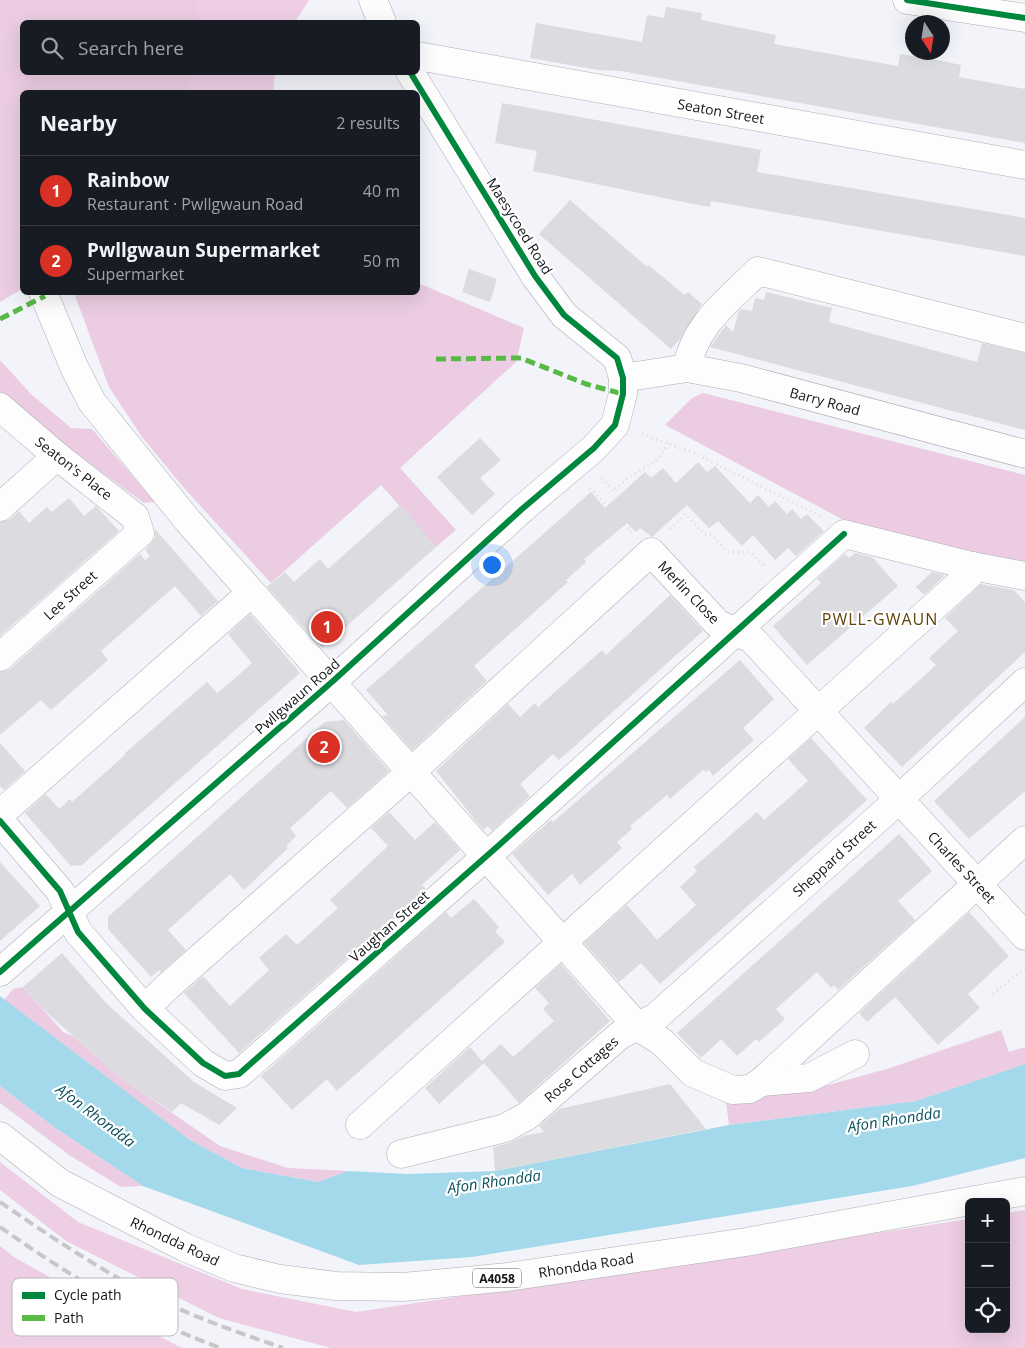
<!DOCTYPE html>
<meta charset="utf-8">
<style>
:root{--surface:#171b24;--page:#242831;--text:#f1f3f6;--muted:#9ea1a6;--line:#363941;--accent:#d93025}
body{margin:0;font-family:"Open Sans",sans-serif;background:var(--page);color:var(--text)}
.controls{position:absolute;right:15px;bottom:15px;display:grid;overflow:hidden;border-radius:8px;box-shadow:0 5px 20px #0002}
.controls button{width:45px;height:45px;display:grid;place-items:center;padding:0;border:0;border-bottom:1px solid var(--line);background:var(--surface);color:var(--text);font:25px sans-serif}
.compass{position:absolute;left:905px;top:15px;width:45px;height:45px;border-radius:50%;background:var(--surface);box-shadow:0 5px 20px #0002;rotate:168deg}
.you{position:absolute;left:491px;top:564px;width:18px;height:18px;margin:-12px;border:4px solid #fff;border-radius:50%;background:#1a73e8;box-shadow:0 0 0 8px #1a73e833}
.badge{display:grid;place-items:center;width:32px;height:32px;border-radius:50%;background:var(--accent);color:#fff;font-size:16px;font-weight:700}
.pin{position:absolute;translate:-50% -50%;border:2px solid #fff;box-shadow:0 1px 5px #0006}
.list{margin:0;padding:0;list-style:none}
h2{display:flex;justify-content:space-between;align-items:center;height:65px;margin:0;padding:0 20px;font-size:21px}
h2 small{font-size:16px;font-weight:400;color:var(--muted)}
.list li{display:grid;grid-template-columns:32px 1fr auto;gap:15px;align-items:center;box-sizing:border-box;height:70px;padding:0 20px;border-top:1px solid var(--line)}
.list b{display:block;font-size:19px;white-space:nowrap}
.list p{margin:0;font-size:16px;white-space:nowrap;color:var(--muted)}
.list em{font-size:16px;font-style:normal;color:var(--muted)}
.icon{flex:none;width:28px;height:28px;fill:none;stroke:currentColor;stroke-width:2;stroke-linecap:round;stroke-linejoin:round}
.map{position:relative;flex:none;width:1025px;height:1348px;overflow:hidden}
.search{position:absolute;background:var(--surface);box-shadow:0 5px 20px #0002;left:20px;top:20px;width:400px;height:55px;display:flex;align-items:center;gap:12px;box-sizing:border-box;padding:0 18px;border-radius:8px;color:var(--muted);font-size:19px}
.panel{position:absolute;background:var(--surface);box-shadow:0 5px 20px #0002;left:20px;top:90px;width:400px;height:205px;border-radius:8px}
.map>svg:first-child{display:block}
.green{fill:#ebcce2}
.forest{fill:#eecee5}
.water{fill:#a3d9ea}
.building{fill:#dbdbe0}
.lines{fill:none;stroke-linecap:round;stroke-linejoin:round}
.minor-casing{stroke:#adaeb2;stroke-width:29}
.major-casing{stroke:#adaeb2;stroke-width:29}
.path{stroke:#dcdddf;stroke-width:3;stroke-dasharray:1 4;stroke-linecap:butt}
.minor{stroke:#fdfdfe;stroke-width:28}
.major{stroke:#fdfdfe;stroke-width:28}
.rail{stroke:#c7c7c9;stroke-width:4;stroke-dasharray:10 5;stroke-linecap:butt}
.quiet{stroke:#58b947;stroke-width:5;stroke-dasharray:10 5;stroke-linecap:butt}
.cycleway-casing{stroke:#fff;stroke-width:9}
.cycleway{stroke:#00873e;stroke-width:6}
.labels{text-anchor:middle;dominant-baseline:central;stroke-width:4.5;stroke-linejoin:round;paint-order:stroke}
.shield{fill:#fff;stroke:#5c5d5f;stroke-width:1}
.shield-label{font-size:12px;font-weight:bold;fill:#16171b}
.street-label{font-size:14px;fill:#16171b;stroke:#fff}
.water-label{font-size:15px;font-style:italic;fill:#0d5260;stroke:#fff}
.quarter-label{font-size:16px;letter-spacing:1px;fill:#62430a;stroke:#fff}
.key{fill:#fff;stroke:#b9b9bb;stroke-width:1}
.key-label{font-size:14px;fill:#16171b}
</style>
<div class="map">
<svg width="1025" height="1348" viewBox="0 0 1025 1348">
<rect width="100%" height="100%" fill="#f2f4fa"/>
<!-- green -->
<g class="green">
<polygon points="0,0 218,0 219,22 22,22 22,72 220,73 221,92 22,92 22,289 0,302"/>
<polygon points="418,283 524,328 516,362 400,468 456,530 436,547 381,485 271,583 184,488 142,437 109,387 74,293 418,292"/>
<polygon points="0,360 31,394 71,428 92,429 155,502 144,503 70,449 56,443 0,395"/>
<polygon points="703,393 1025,475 1025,566 857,527 665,425 692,398"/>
<polygon points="23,987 63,1032 73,1036 120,1077 220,1146 288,1168 348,1171 318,1182 242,1168 190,1140 4,1000 13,989"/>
<polygon points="1001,1030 1009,1052 1025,1047 1025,1064 916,1101 729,1125 726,1102 814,1089 890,1068"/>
<polygon points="0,1086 54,1127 143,1186 121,1187 69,1155 0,1103"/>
</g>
<!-- forest -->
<g class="forest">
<polygon points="197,0 309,0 295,22 198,22"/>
<polygon points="191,73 191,72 275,73 273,92 186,92"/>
<polygon points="0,1162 78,1222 242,1289 356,1312 969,1219 969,1329 1006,1329 1006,1213 1025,1210 1025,1348 331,1348 219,1318 66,1241 0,1190"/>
<polygon points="0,1246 14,1257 101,1306 182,1348 0,1348"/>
</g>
<!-- water -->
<polygon class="water" points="0,996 190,1140 242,1168 318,1182 348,1171 407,1174 495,1171 729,1125 916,1101 1025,1064 1025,1158 912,1186 472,1257 359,1265 143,1186 54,1127 0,1086"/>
<!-- building -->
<g class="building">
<polygon points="666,7 702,13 701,20 776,35 774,44 898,66 900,54 937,60 961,65 959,77 1025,89 1025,143 621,71 598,70 530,58 536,23 642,42 647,15 664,18"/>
<polygon points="502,103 761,150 757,172 1025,218 1025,256 711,201 710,207 688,203 533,171 537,151 495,143"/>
<polygon points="570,200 647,267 648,265 685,295 688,292 702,304 680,339 671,349 539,234"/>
<polygon points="469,269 497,279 490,302 462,292"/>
<polygon points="766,292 832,308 829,322 977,362 982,343 1025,353 1025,430 710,347 726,325 733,332 739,311 741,309 752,311 755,298 764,300"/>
<polygon points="480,438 501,460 480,478 495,494 472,515 437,477"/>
<polygon points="698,462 707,472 715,466 750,503 758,495 769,507 775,501 787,514 792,509 801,519 807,514 824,531 796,556 788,548 775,560 753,535 742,546 718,521 709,528 687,505 652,537 640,528 636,532 627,523 584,559 586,562 566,580 568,582 474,666 487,681 412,750 382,716 388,715 366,690 591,492 605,508 645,472 651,478 663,468 676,483"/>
<polygon points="69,498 84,516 96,506 119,531 0,636 0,522 10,519 19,511 29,523 47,507 52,512"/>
<polygon points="400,505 436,547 322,648 267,587 285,572 294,582 320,559 328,569"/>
<polygon points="155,529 218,601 201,616 175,586 101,651 108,660 51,710 41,700 0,735 0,672 10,669 140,554 145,560 150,556 145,550 155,538"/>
<polygon points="855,553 872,557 898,586 807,665 773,626 821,583 817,579 845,554 849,558"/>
<polygon points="932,572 945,575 924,595 916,587"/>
<polygon points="981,584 1014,590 1025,602 1025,652 902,767 864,728 891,702 893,704 936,665 929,658 958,631 945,618"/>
<polygon points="670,595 703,631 559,760 553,754 520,784 530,796 492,831 488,826 483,830 436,771 508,704 520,717 535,703 538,707 602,650 606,655"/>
<polygon points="250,614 300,673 82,865 71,866 25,813 46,794 59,809 70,799 72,802 125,755 124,754 207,682 217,693 234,679 252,663 228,634"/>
<polygon points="740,660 774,699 743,728 754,740 713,776 709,770 706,772 703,770 670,799 667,795 630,826 632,829 617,842 622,848 580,885 572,874 548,895 512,854 551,820 553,822"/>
<polygon points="1025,717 1025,791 969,839 934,801"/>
<polygon points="344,720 389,771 347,808 331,791 290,828 296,836 286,846 288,848 244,890 230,874 168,930 186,950 161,972 159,970 151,977 108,929 108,917 325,722"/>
<polygon points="811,738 867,800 660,984 641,963 619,982 584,943 627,905 657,940 696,905 680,887 697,871 694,867 757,812 764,820 808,781 788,759"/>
<polygon points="0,743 25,771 4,790 0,786"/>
<polygon points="389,812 415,840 435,822 460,850 422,885 426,889 239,1053 184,993 203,976 230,1006 269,970 259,958 286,934 297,945 338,908 330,900 388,846 371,828"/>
<polygon points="899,834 932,871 898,901 915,920 838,990 834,985 831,988 817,972 776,1009 785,1019 759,1042 756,1039 737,1056 721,1039 701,1058 677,1033"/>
<polygon points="0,862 40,906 0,941"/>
<polygon points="474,899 499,927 495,931 505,942 337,1091 327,1079 292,1110 261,1076 446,912 451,918"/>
<polygon points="969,912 1009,956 968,994 980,1008 938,1045 895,997 867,1022 859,1013"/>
<polygon points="62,953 107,1004 194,1082 237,1108 219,1125 181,1103 172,1112 120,1077 46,1012 23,987"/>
<polygon points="561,964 610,1021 519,1103 484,1063 439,1104 425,1088 470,1047 482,1061 501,1044 513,1057 554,1021 543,1009 549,1003 535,988"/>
<polygon points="670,1084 706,1129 495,1171 493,1147 509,1143 523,1136 544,1132 539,1126 559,1109"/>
</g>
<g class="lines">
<!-- minor casing -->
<g class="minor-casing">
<g id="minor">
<polyline points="373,0 382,22"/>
<polyline points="907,0 1025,18"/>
<polyline points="418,56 1025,165"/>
<polyline points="43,292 74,367 92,402 188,521 637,1026 662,1042 693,1073 733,1090 750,1089 761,1082 1025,840"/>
<path d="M687,368C694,325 729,300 758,271L1025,338"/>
<polyline points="623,378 687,368 741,378 1025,454"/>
<polyline points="0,407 57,456 135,517 140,533 0,657"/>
<polyline points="0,507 57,456"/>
<polyline points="0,814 251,593"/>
<polyline points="0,821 60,891 78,932 145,1009 203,1063 225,1076 239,1074 498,846 844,534 972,566 1025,576"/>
<polyline points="0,972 333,681 522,509 594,448 615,425 623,394 623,378 617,358 564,315 535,276 410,72"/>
<polyline points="145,1009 167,987 411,772 651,552 718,624 752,639 1025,936"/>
<polyline points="761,1082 809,1078 855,1054"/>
<polyline points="360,1125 969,575 972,566"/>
<polyline points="401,1154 505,1128 527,1116 620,1035 656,1017 885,812 1025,682"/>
</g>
</g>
<!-- major casing -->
<g class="major-casing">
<polyline id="major" points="0,1136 60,1183 184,1247 234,1268 280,1279 336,1286 403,1287 508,1277 746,1242 1025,1191"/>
</g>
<!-- path -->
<g class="path">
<polyline points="642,434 696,454 820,516"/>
<path d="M602,478L613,491C619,486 625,479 632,475C648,467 661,460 668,443"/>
<polyline points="590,488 632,532"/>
<polyline points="670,529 685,514 704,534 712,535 728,552 750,552 765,566"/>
<polyline points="993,994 1025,968"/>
</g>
<!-- minor -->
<use href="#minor" class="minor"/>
<!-- major -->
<use href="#major" class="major"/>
<!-- rail -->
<g class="rail">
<path d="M0,1202C45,1233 90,1263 138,1289C184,1314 234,1331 283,1348"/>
<path d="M0,1227C68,1275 142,1320 221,1348"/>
</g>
<!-- quiet -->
<g class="quiet">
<polyline points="0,319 45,296"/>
<polyline points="436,359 521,358 586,384 623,394"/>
</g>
<!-- cycleway casing -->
<g class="cycleway-casing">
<g id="cycleway">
<polyline points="907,0 1025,18"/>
<polyline points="0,821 60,891 78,932 145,1009 203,1063 225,1076 239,1074 498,846 844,534"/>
<polyline points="0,972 333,681 522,509 594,448 615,425 623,394 623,378 617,358 564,315 535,276 410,72"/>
</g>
</g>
<!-- cycleway -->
<use href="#cycleway" class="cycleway"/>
</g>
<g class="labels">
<!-- shield labels -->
<rect class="shield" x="473" y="1268.5" width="48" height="19" rx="4"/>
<g class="shield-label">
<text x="497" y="1278">A4058</text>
</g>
<!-- street labels -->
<g class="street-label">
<text transform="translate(721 111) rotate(10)">Seaton Street</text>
<text transform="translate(520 226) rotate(58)">Maesycoed Road</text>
<text transform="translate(825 401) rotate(15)">Barry Road</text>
<text transform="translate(74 468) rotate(38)">Seaton's Place</text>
<text transform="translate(689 592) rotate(46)">Merlin Close</text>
<text transform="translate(70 595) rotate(-42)">Lee Street</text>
<text transform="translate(297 696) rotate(-41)">Pwllgwaun Road</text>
<text transform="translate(834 858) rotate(-42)">Sheppard Street</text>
<text transform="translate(962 867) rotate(47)">Charles Street</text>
<text transform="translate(389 926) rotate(-41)">Vaughan Street</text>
<text transform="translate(581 1069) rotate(-41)">Rose Cottages</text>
<text transform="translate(175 1241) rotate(25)">Rhondda Road</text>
<text transform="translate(586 1265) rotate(-9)">Rhondda Road</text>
</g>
<!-- water labels -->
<g class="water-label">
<text transform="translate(96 1115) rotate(37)">Afon Rhondda</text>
<text transform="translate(894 1119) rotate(-9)">Afon Rhondda</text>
<text transform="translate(494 1181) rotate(-8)">Afon Rhondda</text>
</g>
<!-- quarter labels -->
<g class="quarter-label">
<text x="880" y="619">PWLL-GWAUN</text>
</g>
</g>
<!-- legend -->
<rect x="12" y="1278" width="166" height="58" rx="8" class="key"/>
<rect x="22" y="1292" width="23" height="7" fill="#00873e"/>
<rect x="22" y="1315" width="23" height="6" fill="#58b947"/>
<g class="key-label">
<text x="54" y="1300">Cycle path</text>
<text x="54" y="1323">Path</text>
</g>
</svg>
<div class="controls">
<button>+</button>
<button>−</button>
<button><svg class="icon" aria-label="locate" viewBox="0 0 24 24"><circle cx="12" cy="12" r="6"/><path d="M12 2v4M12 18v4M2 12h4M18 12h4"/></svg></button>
</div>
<svg class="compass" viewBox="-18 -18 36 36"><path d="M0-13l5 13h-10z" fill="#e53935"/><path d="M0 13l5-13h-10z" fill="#9ea1a6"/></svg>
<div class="you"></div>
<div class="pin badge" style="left:327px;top:627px">1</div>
<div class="pin badge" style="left:324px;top:747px">2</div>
<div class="search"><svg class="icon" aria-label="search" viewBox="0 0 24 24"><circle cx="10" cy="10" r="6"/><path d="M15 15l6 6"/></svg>Search here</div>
<section class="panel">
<h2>Nearby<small>2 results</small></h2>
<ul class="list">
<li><span class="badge">1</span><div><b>Rainbow</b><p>Restaurant · Pwllgwaun Road</p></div><em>40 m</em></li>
<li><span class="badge">2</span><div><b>Pwllgwaun Supermarket</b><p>Supermarket</p></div><em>50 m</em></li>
</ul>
</section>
</div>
